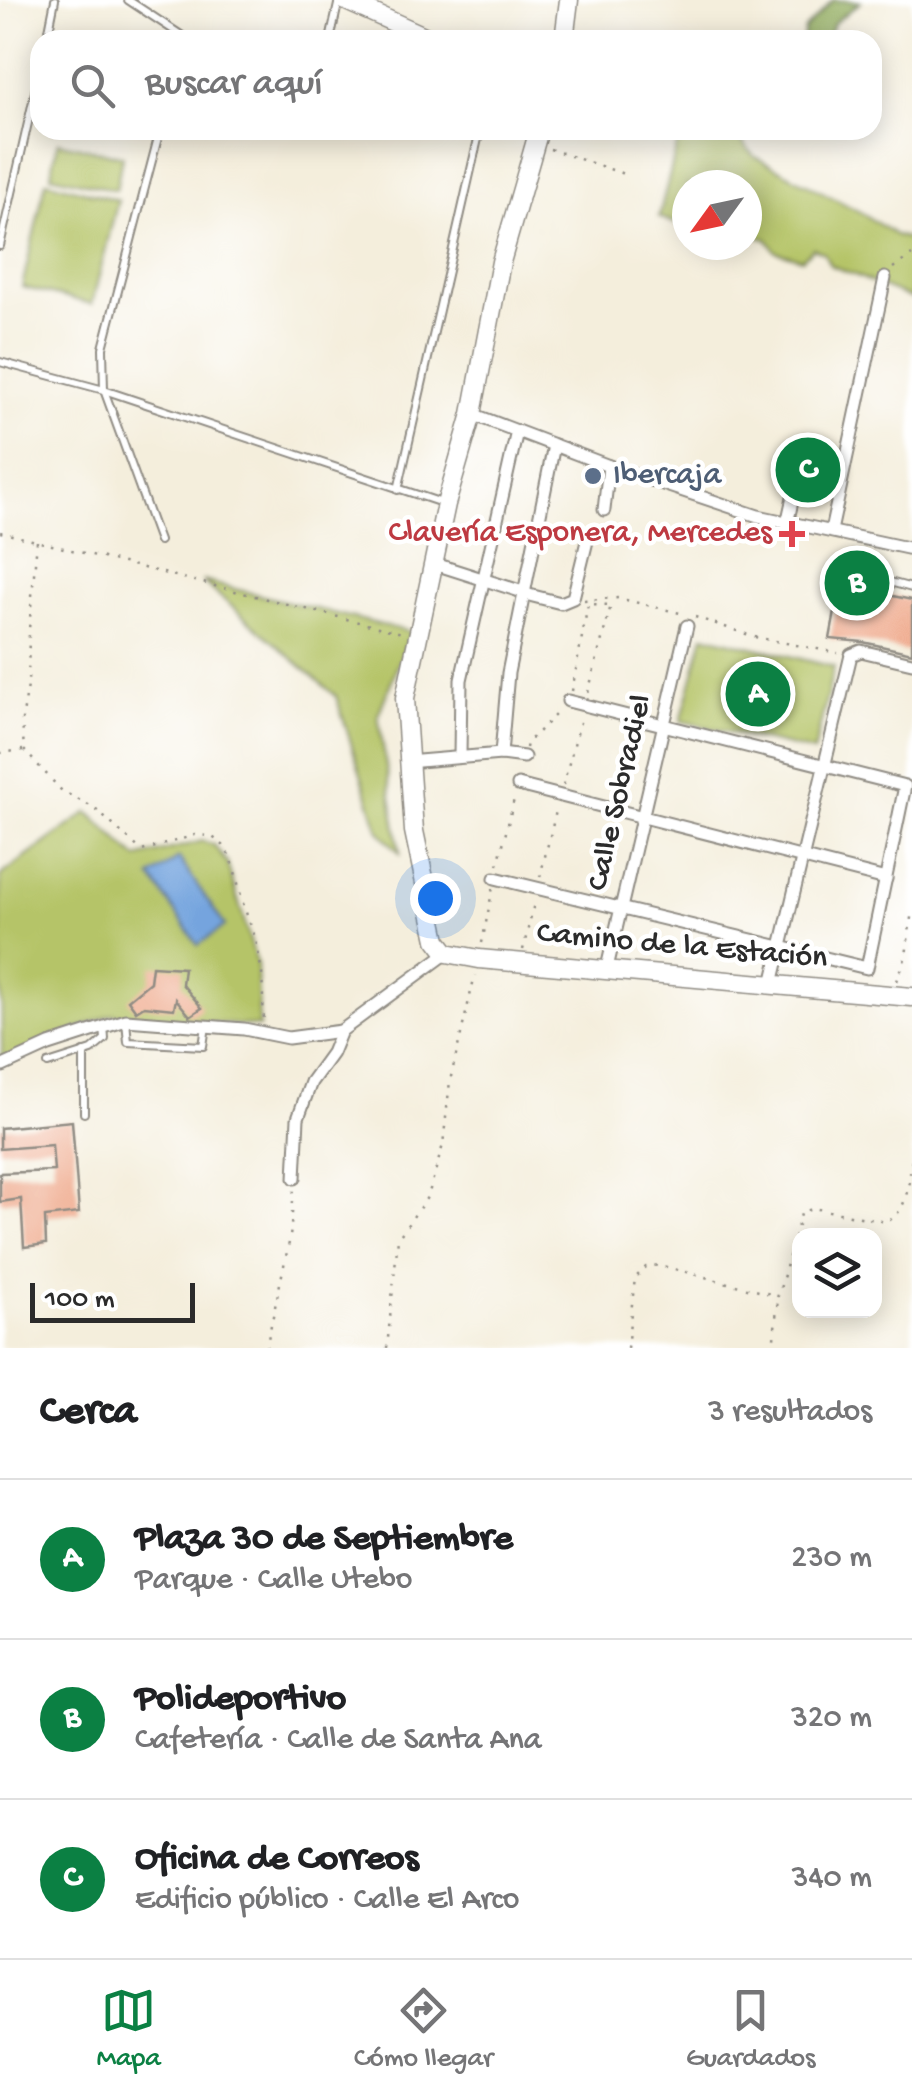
<!DOCTYPE html>
<html lang="es">
<meta charset="utf-8">
<style>
:root{--surface:#fff;--page:#f2f2f2;--text:#202124;--muted:#757577;--line:#e0e0e0;--accent:#0b8043}
body{margin:0;font-family:"Gochi Hand",sans-serif;background:var(--page);color:var(--text)}
.controls{position:absolute;right:30px;bottom:30px;display:grid;overflow:hidden;border-radius:20px;box-shadow:0 5px 25px #0003}
.controls button{width:90px;height:90px;display:grid;place-items:center;padding:0;border:0;border-bottom:2px solid var(--line);background:var(--surface);color:var(--text);font:50px sans-serif}
.compass{position:absolute;left:672px;top:170px;width:90px;height:90px;border-radius:50%;background:var(--surface);box-shadow:0 5px 25px #0003;rotate:237deg}
.scale{position:absolute;left:30px;bottom:25px;width:165px;box-sizing:border-box;padding-left:10px;border:5px solid #2b2b2b;border-top:0;font-size:28px;line-height:35px;white-space:nowrap;color:#2b2b2b;-webkit-text-stroke:8px #fff;paint-order:stroke}
.you{position:absolute;left:435px;top:898px;width:35px;height:35px;margin:-25px;border:8px solid #fff;border-radius:50%;background:#1a73e8;box-shadow:0 0 0 15px #1a73e833}
.badge{display:grid;place-items:center;width:65px;height:65px;border-radius:50%;background:var(--accent);color:#fff;font-size:32px;font-weight:700}
.pin{position:absolute;translate:-50% -50%;border:5px solid #fff;box-shadow:0 2px 10px #0006}
.list{margin:0;padding:0;list-style:none}
h2{display:flex;justify-content:space-between;align-items:center;height:130px;margin:0;padding:0 40px;font-size:42px}
h2 small{font-size:32px;font-weight:400;color:var(--muted)}
.list li{display:grid;grid-template-columns:65px 1fr auto;gap:30px;align-items:center;box-sizing:border-box;height:160px;padding:0 40px;border-top:2px solid var(--line)}
.list b{display:block;font-size:38px;white-space:nowrap}
.list p{margin:0;font-size:32px;white-space:nowrap;color:var(--muted)}
.list em{font-size:32px;font-style:normal;color:var(--muted)}
.icon{flex:none;width:55px;height:55px;fill:none;stroke:currentColor;stroke-width:2;stroke-linecap:round;stroke-linejoin:round}
.map{position:relative;flex:none;width:912px;height:1348px;overflow:hidden}
.search{position:absolute;background:var(--surface);box-shadow:0 5px 25px #0003;left:30px;right:30px;top:30px;height:110px;display:flex;align-items:center;gap:25px;box-sizing:border-box;padding:0 35px;border-radius:30px;color:var(--muted);font-size:38px}
.sheet{height:610px;background:var(--surface)}
nav{display:flex;justify-content:space-around;align-items:center;box-sizing:border-box;height:140px;border-top:2px solid var(--line);background:var(--surface);font-size:28px;color:var(--muted)}
nav a{display:grid;justify-items:center;gap:5px}
nav .on{color:var(--accent)}
.map>svg:first-child{display:block}
.green{fill:#b5c467;stroke:#707849;stroke-width:2.5}
.forest{fill:#90aa5c;stroke:#5e6a44;stroke-width:2.5}
.water{fill:#75a4de;stroke:#506884;stroke-width:2.5}
.building{fill:#efaa8d}
.lines{fill:none;stroke-linecap:round;stroke-linejoin:round}
.lane-casing{stroke:#908c84;stroke-width:10}
.street-casing{stroke:#908c84;stroke-width:15}
.secondary-casing{stroke:#908c84;stroke-width:21}
.path{stroke:#908c84;stroke-width:2.5;stroke-dasharray:2.5 8;stroke-linecap:butt}
.lane{stroke:#fff;stroke-width:6}
.street{stroke:#fff;stroke-width:11}
.secondary{stroke:#fff;stroke-width:18}
.service-dot{fill:#5c6f8a;stroke:#fff;stroke-width:4}
.health-dot{fill:#e0444e;stroke:#fff;stroke-width:4}
.labels{text-anchor:middle;dominant-baseline:central;stroke-width:9;stroke-linejoin:round;paint-order:stroke}
.service-label{font-size:32px;fill:#4e5e75;stroke:#fff;text-anchor:start}
.health-label{font-size:32px;fill:#be3a42;stroke:#fff;text-anchor:end}
.street-label{font-size:32px;fill:#2b2b2b;stroke:#fff}
</style>
<div class="map">
<svg width="912" height="1348" viewBox="0 0 912 1348">
<rect width="100%" height="100%" fill="#fff"/>
<filter id="ink" filterUnits="userSpaceOnUse"><feTurbulence type="fractalNoise" baseFrequency=".01" numOctaves="2"/><feDisplacementMap in="SourceGraphic" scale="20" xChannelSelector="R" yChannelSelector="G"/><feConvolveMatrix kernelMatrix="1 2 1 2 8 2 1 2 1" color-interpolation-filters="sRGB"/></filter>
<filter id="wash" filterUnits="userSpaceOnUse"><feTurbulence type="fractalNoise" baseFrequency=".0048" numOctaves="4" result="noise"/><feDisplacementMap in="SourceGraphic" scale="40" xChannelSelector="R" yChannelSelector="G"/><feGaussianBlur stdDeviation="2.25" result="paint"/><feColorMatrix in="noise" values="0 0 0 0 0 0 0 0 0 0 0 0 0 0 0 0 0 1.4 0 .05"/><feComposite in="paint" operator="in"/></filter>
<g filter="url(#wash)">
<rect width="100%" height="100%" fill="#f4eedc"/>
<!-- green -->
<g class="green">
<polygon points="681,130 732,130 754,156 862,213 895,235 912,240 912,299 830,265 824,253 813,248 802,259 775,251 767,239 747,234 747,185 687,185 687,228 659,217"/>
<polygon points="58,142 122,156 116,190 51,175"/>
<polygon points="46,181 118,200 92,304 22,287"/>
<polygon points="821,451 836,456 828,499 812,495"/>
<polygon points="202,581 411,632 378,715 400,853 379,831 336,696"/>
<polygon points="704,635 834,667 814,752 681,721"/>
<polygon points="88,812 137,858 202,841 214,845 227,863 257,964 259,1027 112,1014 2,1062 0,876"/>
</g>
<!-- forest -->
<polygon class="forest" points="833,0 861,2 835,22 826,40 803,40 805,29"/>
<!-- water -->
<polygon class="water" points="179,858 225,926 198,945 151,877"/>
<g id="blocks">
<!-- building -->
<g class="building">
<polygon points="840,585 912,600 912,653 863,642 830,639"/>
<polygon points="152,966 184,968 182,984 202,1008 190,1016 176,999 174,1009 144,1006 136,1011 128,1000 150,982"/>
<polygon points="72,1121 79,1213 45,1217 46,1244 24,1247 21,1199 0,1202 0,1173 54,1171 52,1145 0,1149 0,1128"/>
</g>
</g>
</g>
<g filter="url(#ink)">
<use href="#blocks" fill-opacity="0" stroke="#908c84" stroke-width="2.5"/>
<g class="lines">
<!-- lane casing -->
<g class="lane-casing">
<g id="lane">
<polyline points="128,0 184,37 197,40"/>
<polyline points="47,40 55,0"/>
<polyline points="330,40 339,0"/>
<polyline points="0,246 40,70"/>
<polyline points="0,362 104,390 445,504"/>
<polyline points="398,490 480,130"/>
<polyline points="159,541 104,390 103,348 160,130"/>
<polyline points="886,581 912,588"/>
<polyline points="126,1021 128,1042 203,1046 206,1026"/>
<polyline points="84,1052 84,1113"/>
<polyline points="48,1064 92,1050 105,1039 104,1026"/>
</g>
</g>
<!-- street casing -->
<g class="street-casing">
<g id="street">
<polyline points="472,414 609,466 758,516 912,549"/>
<polyline points="604,510 609,466"/>
<polyline points="787,524 802,457"/>
<polyline points="831,531 885,278"/>
<polyline points="432,563 526,593"/>
<polyline points="525,594 561,603 573,598 588,537"/>
<polyline points="501,754 508,673 554,445"/>
<polyline points="460,756 461,680 517,431"/>
<polyline points="407,762 501,754 524,757"/>
<polyline points="518,785 886,879"/>
<polyline points="495,878 867,968 905,786 568,701"/>
<polyline points="606,972 687,626"/>
<polyline points="772,984 851,655 861,651 912,663"/>
<polyline points="3,1066 49,1045 126,1020 244,1029 288,1038 341,1031"/>
<polyline points="295,1178 298,1118 311,1082 332,1053 341,1031 447,953"/>
</g>
</g>
<!-- secondary casing -->
<g class="secondary-casing">
<g id="secondary">
<polyline points="344,0 433,40"/>
<polyline points="564,40 569,0"/>
<polyline points="539,130 501,262 472,414 446,504 405,698 414,831 437,940 447,953 479,959 912,997"/>
</g>
</g>
<!-- path -->
<g class="path">
<polyline points="550,149 624,174"/>
<polyline points="893,268 912,255"/>
<polyline points="0,532 406,634"/>
<polyline points="37,541 29,629 28,686 22,720 24,750 62,791 94,808 142,851 195,835 211,836 223,845 232,860 244,907 256,940 262,973 264,1024"/>
<polyline points="584,600 618,598 684,614"/>
<polyline points="695,617 755,637 838,653"/>
<polyline points="572,691 588,604 611,605 588,693"/>
<polyline points="526,748 527,743 560,710"/>
<polyline points="0,753 23,750"/>
<polyline points="563,785 582,715"/>
<polyline points="498,865 515,795"/>
<polyline points="540,877 557,807"/>
<polyline points="482,943 493,887"/>
<polyline points="523,950 535,899"/>
<polyline points="897,981 906,956 912,910"/>
<polyline points="266,1348 290,1238 294,1189"/>
<polyline points="387,1348 398,1238 428,1196 443,1145 450,1081 475,975"/>
<path d="M627,1348L635,1278L646,1267L659,1265L778,1296L801,1214L813,1208L886,1222C909,1212 908,1182 912,1160"/>
<polyline points="773,1348 778,1298"/>
</g>
<!-- lane -->
<use href="#lane" class="lane"/>
<!-- street -->
<use href="#street" class="street"/>
<!-- secondary -->
<use href="#secondary" class="secondary"/>
</g>
</g>
<!-- markers -->
<circle class="service-dot" cx="593" cy="476" r="10"/>
<path class="health-dot" d="M787 519h10v10h10v10h-10v10h-10v-10h-10v-10h10z"/>
<g class="labels">
<!-- service labels -->
<g class="service-label">
<text x="613" y="476">Ibercaja</text>
</g>
<!-- health labels -->
<g class="health-label">
<text x="772" y="534">Clavería Esponera, Mercedes</text>
</g>
<!-- street labels -->
<g class="street-label">
<text transform="translate(621 793) rotate(-77)">Calle Sobradiel</text>
<text transform="translate(682 947) rotate(5)">Camino de la Estación</text>
</g>
</g>
</svg>
<div class="controls">
<button><svg class="icon" aria-label="layers" viewBox="0 0 24 24"><path d="M12 4l9 5-9 5-9-5zM3 14l9 5 9-5"/></svg></button>
</div>
<svg class="compass" viewBox="-18 -18 36 36"><path d="M0-13l5 13h-10z" fill="#e53935"/><path d="M0 13l5-13h-10z" fill="#757577"/></svg>
<div class="scale">100 m</div>
<div class="you"></div>
<div class="pin badge" style="left:758px;top:694px">A</div>
<div class="pin badge" style="left:857px;top:583px">B</div>
<div class="pin badge" style="left:808px;top:470px">C</div>
<div class="search"><svg class="icon" aria-label="search" viewBox="0 0 24 24"><circle cx="10" cy="10" r="6"/><path d="M15 15l6 6"/></svg>Buscar aquí</div>
</div>
<section class="sheet">
<h2>Cerca<small>3 resultados</small></h2>
<ul class="list">
<li><span class="badge">A</span><div><b>Plaza 30 de Septiembre</b><p>Parque · Calle Utebo</p></div><em>230 m</em></li>
<li><span class="badge">B</span><div><b>Polideportivo</b><p>Cafetería · Calle de Santa Ana</p></div><em>320 m</em></li>
<li><span class="badge">C</span><div><b>Oficina de Correos</b><p>Edificio público · Calle El Arco</p></div><em>340 m</em></li>
</ul>
</section>
<nav>
<a class="on"><svg class="icon" aria-label="map" viewBox="0 0 24 24"><path d="M3 6l6-2 6 2 6-2v14l-6 2-6-2-6 2zM9 4v14M15 6v14"/></svg>Mapa</a>
<a><svg class="icon" aria-label="directions" viewBox="0 0 24 24"><path d="M12 3l9 9-9 9-9-9zM9 14v-3h6M13 9l2 2-2 2"/></svg>Cómo llegar</a>
<a><svg class="icon" aria-label="saved" viewBox="0 0 24 24"><path d="M7 4h10v16l-5-4-5 4z"/></svg>Guardados</a>
</nav>
